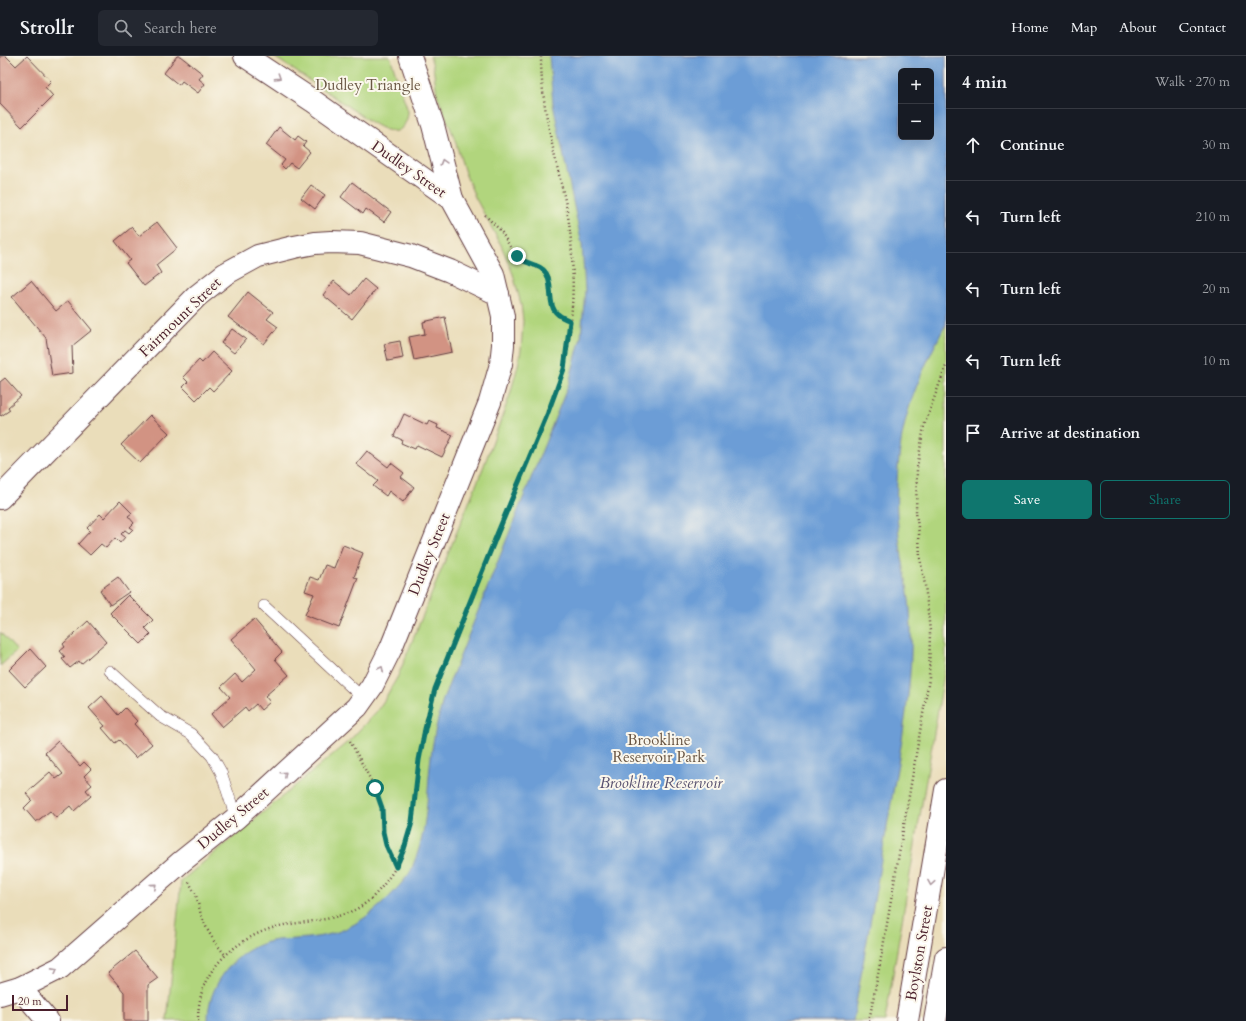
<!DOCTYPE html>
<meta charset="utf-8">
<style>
:root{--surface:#171b24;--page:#242831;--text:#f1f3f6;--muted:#9ea1a6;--line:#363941;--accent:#0f766e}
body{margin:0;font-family:Cardo,serif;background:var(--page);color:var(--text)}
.controls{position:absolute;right:12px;top:12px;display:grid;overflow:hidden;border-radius:6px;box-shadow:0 4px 16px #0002}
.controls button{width:36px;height:36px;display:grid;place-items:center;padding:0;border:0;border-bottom:1px solid var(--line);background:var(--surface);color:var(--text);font:20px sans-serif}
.scale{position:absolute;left:12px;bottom:10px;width:56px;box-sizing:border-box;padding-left:4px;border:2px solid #4a1f2b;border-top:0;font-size:11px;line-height:14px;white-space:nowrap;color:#4a1f2b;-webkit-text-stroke:3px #fbf7ec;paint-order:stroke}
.stop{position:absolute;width:12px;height:12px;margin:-9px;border:3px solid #0f766e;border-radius:50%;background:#fff}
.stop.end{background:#0f766e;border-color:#fff;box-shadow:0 1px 4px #0008}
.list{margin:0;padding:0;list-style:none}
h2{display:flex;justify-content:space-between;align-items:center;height:52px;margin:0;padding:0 16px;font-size:17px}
h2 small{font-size:13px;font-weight:400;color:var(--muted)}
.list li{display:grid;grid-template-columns:26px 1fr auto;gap:12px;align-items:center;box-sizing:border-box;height:72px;padding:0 16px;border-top:1px solid var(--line)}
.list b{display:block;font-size:15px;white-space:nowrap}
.list em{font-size:13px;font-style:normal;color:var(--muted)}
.actions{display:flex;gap:8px;padding:12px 16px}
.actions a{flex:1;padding:9px 0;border:1px solid var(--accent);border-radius:6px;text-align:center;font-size:14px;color:var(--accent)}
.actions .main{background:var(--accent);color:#fff}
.icon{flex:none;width:22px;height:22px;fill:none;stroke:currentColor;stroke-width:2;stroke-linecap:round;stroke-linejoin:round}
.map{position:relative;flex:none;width:946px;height:965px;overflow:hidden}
header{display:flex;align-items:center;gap:24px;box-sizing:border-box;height:56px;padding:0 20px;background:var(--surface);border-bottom:1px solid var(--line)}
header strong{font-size:19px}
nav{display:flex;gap:22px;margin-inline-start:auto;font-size:14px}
.search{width:280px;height:36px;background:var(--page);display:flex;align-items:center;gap:10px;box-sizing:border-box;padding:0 14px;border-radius:6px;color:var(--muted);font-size:15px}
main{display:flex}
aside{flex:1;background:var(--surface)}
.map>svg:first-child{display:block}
.green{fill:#b1d57d;stroke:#7e7a54;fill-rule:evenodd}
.water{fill:#6c9dd6;stroke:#5b5e80;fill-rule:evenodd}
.building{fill:#d29383}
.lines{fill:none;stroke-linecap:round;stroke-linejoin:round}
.lane-casing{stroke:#623c40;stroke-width:12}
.street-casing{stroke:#623c40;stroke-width:24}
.highway-casing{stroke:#623c40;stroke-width:24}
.path{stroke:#623c40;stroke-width:2.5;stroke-dasharray:1 3;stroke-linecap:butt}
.lane{stroke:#fff;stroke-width:11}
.street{stroke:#fff;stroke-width:22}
.highway{stroke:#fff;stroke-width:22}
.oneway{stroke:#ae9aa0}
.route{stroke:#0f766e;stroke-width:5}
.labels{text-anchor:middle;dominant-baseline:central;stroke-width:4;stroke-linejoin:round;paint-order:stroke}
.park-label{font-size:15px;fill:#695644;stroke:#fbf7ec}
.street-label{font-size:15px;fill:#4a1f2b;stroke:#fbf7ec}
.water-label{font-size:16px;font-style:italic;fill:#58516f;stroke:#fbf7ec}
</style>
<header>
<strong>Strollr</strong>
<div class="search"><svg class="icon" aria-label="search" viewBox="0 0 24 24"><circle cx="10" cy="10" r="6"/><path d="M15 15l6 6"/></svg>Search here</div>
<nav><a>Home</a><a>Map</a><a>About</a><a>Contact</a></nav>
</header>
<main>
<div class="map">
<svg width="946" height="965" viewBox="0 0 946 965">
<rect width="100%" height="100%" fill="#fbf7ec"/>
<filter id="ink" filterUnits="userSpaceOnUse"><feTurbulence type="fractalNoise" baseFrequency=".025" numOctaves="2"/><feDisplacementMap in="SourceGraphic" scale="8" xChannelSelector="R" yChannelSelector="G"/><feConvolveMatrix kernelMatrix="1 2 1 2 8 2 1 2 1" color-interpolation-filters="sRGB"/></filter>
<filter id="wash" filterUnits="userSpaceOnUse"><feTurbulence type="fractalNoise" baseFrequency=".012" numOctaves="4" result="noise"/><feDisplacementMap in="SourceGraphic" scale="16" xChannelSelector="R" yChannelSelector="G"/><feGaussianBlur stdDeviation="0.9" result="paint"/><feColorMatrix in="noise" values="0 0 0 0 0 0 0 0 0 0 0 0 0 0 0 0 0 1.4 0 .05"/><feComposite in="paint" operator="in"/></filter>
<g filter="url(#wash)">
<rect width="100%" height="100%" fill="#eaddba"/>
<!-- green -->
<g class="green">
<path d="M273,0H390L408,55C408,65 402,78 390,75C377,72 361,59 350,52C324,34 298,17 273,0Z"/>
<path d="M430,0H946V607L885,965H167L181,825L350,684L376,656L383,646L398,620L483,412L510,339L518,309L521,294L523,265L521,248L513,218L501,189L475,141L465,117L454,81L437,39L433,10ZM901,15H931V81H901Z"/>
<polygon points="0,576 17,595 0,610"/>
</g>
<!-- water -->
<path class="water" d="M549,0H946V268C926,306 908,343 901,386C897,414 895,443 898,470C900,499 908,526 910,554C914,600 908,645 901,690L853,965H208C207,929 236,893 271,885C278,883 287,884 295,883C312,882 330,880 345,873C371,861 392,840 409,818C412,814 413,808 415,804C430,767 426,726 433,687C435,672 440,657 443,643L569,327L581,281L585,234L582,189L553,48ZM901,15H931V81H901Z"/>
<g id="blocks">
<!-- building -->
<g class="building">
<polygon points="0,0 6,0 16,10 27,0 51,25 45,31 53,40 22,71 0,48"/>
<polygon points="177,0 180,0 203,18 199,23 205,28 198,37 182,25 179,29 164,17"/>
<polygon points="279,71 295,84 298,80 306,86 303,90 310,96 297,112 290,107 285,113 281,109 285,104 266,89"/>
<polygon points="352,126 391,156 384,166 366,153 363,158 341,141"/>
<polygon points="311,129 325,139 315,153 301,142"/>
<polygon points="157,166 177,192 156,209 161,217 144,230 126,207 130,204 115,185 132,171 139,180"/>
<polygon points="364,223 376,233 352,263 323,239 334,225 351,239"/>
<polygon points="31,225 56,255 68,245 92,274 72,290 73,317 52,320 46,282 12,241"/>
<polygon points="248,236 273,256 267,263 278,271 264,288 228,261"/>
<polygon points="445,261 452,296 414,304 409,281 425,278 423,266"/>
<polygon points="232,273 246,283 234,297 221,287"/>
<polygon points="400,285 403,302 388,305 384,288"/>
<polygon points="212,296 232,315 213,335 209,331 196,344 183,331 188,326 183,321 199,304 202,307"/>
<polygon points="5,322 21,340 8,351 10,354 1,360 0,359 0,326"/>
<polygon points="404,358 427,369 429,365 438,369 437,372 453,379 442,401 417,389 415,393 401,387 402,384 394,380"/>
<polygon points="150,359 169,377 140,407 121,389"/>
<polygon points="367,395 388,411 391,407 404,417 401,421 414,431 403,446 389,435 386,440 373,430 378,425 356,408"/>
<polygon points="120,445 132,457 128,460 134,467 130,471 133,473 129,477 125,474 121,478 125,481 120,487 115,482 106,492 101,488 90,499 78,488 90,475 87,472 100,458 104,462"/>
<polygon points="343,489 363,497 354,521 358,522 339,572 305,559 314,538 305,535 310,521 319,524 325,509 334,512"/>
<polygon points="118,521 129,536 110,549 100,534"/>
<polygon points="128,539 153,564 145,572 151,578 141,588 110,557"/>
<polygon points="254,563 282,596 275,603 289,619 265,640 270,646 261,654 256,648 248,655 245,651 222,671 211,658 230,641 221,631 235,618 242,626 256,613 231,583"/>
<polygon points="88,565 106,586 81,608 79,605 70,612 62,603 65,601 60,595 65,591 63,588"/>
<polygon points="30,593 46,611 25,631 9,614"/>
<polygon points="102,640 118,659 125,652 137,665 134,668 152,688 136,702 119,684 115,687 102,672 105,670 89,652"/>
<polygon points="58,685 80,710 84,706 91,713 84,720 92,729 86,734 91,740 74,755 70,750 56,762 50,755 36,766 24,752 32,744 26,737 50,716 56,723 63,718 45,697"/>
<polygon points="135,895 158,922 148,929 148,965 124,965 124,936 108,917"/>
</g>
</g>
</g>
<g filter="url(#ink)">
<use href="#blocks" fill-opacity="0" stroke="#623c40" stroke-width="1"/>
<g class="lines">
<!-- lane casing -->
<g class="lane-casing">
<g id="lane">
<polyline points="264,550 364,643"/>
<polyline points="110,615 160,660 191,678 212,700 221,716 236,762"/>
</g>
</g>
<!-- street casing -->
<g class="street-casing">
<g id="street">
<polyline points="410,0 433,69 452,143"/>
<polyline points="0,442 197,240 225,218 258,200 294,191 315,187 331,186 360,187 411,200 450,215 498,238"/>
<polyline points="20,932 48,965"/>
<polyline points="0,938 20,932 60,912 181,806 236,762 357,651 372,630 391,592 490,346 501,308 503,289 503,260 493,218 452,143 313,45 245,0"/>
</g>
</g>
<!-- highway casing -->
<g class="highway-casing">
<g id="highway">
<polyline points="907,965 946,734"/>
<polyline points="935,965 946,902"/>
</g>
</g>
<!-- path -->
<g class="path">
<polyline points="485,159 501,175 513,196 520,204 544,214 549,221 550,227 552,250 558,259 571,265"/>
<polyline points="350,685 375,732 382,752 383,776 386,789 396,810"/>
<polyline points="189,826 196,839 201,859 207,873 214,885 226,900"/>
<path d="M198,965C198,952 200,939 205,927C219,897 253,875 284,869C310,865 338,864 360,851C375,842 388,824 397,809C415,777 415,741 419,705C422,682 427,657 435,634C441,615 451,596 458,577C479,525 499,472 521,421C533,393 545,366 555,337C558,329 562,320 564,311C568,291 571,270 572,250C574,220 572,178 566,149C555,99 541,52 541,0"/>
<polyline points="869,965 882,897 929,623 930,575 925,529 920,502 919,478 916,457 917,412 924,370 946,310"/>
</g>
<!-- lane -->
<use href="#lane" class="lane"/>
<!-- street -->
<use href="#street" class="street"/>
<!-- highway -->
<use href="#highway" class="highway"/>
</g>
<!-- one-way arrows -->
<defs><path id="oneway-chevron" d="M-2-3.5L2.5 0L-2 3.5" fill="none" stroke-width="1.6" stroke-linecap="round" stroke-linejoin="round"/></defs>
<g class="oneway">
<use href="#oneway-chevron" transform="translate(278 21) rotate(33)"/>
<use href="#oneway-chevron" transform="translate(443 106) rotate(-106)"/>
<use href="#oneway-chevron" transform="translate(381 613) rotate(-64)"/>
<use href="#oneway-chevron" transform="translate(284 718) rotate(-42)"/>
<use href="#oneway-chevron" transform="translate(931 827) rotate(99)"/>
<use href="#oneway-chevron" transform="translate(154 830) rotate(-41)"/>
<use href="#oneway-chevron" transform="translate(55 914) rotate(-29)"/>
</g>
</g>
<g class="lines" filter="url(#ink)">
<!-- route -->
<path class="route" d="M375,732L382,752L383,776L386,789L396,811L404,793L412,766L419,704L425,673L435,633L498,476L547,359L564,313L570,265C567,263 562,262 559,259C546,251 554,229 546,217C540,207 525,209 517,200"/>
</g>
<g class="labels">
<!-- park labels -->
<g class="park-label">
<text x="368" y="29">Dudley Triangle</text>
<text x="659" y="684">Brookline<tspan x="659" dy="17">Reservoir Park</tspan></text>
</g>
<!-- street labels -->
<g class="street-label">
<text transform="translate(409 113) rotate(35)">Dudley Street</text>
<text transform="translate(180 261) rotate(-44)">Fairmount Street</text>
<text transform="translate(429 498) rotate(-68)">Dudley Street</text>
<text transform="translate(233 762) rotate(-40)">Dudley Street</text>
<text transform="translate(919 897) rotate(-80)">Boylston Street</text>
</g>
<!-- water labels -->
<g class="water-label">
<text x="661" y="727">Brookline Reservoir</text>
</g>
</g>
</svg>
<div class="controls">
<button>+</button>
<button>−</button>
</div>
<div class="scale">20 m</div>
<div class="stop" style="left:375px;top:732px"></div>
<div class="stop end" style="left:517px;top:200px"></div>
</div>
<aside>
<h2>4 min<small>Walk · 270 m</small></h2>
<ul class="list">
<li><svg class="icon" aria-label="ahead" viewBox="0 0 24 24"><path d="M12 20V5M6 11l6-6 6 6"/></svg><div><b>Continue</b></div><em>30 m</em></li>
<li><svg class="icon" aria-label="left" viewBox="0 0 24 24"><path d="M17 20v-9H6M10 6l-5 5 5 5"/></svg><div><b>Turn left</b></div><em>210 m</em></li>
<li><svg class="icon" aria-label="left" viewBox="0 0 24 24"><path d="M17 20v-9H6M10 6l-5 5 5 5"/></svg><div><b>Turn left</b></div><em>20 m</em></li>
<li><svg class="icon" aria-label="left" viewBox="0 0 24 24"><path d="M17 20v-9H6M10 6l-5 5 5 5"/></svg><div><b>Turn left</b></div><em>10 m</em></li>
<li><svg class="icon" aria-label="arrive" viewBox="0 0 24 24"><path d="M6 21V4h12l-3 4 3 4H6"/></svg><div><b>Arrive at destination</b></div></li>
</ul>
<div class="actions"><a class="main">Save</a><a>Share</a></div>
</aside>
</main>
